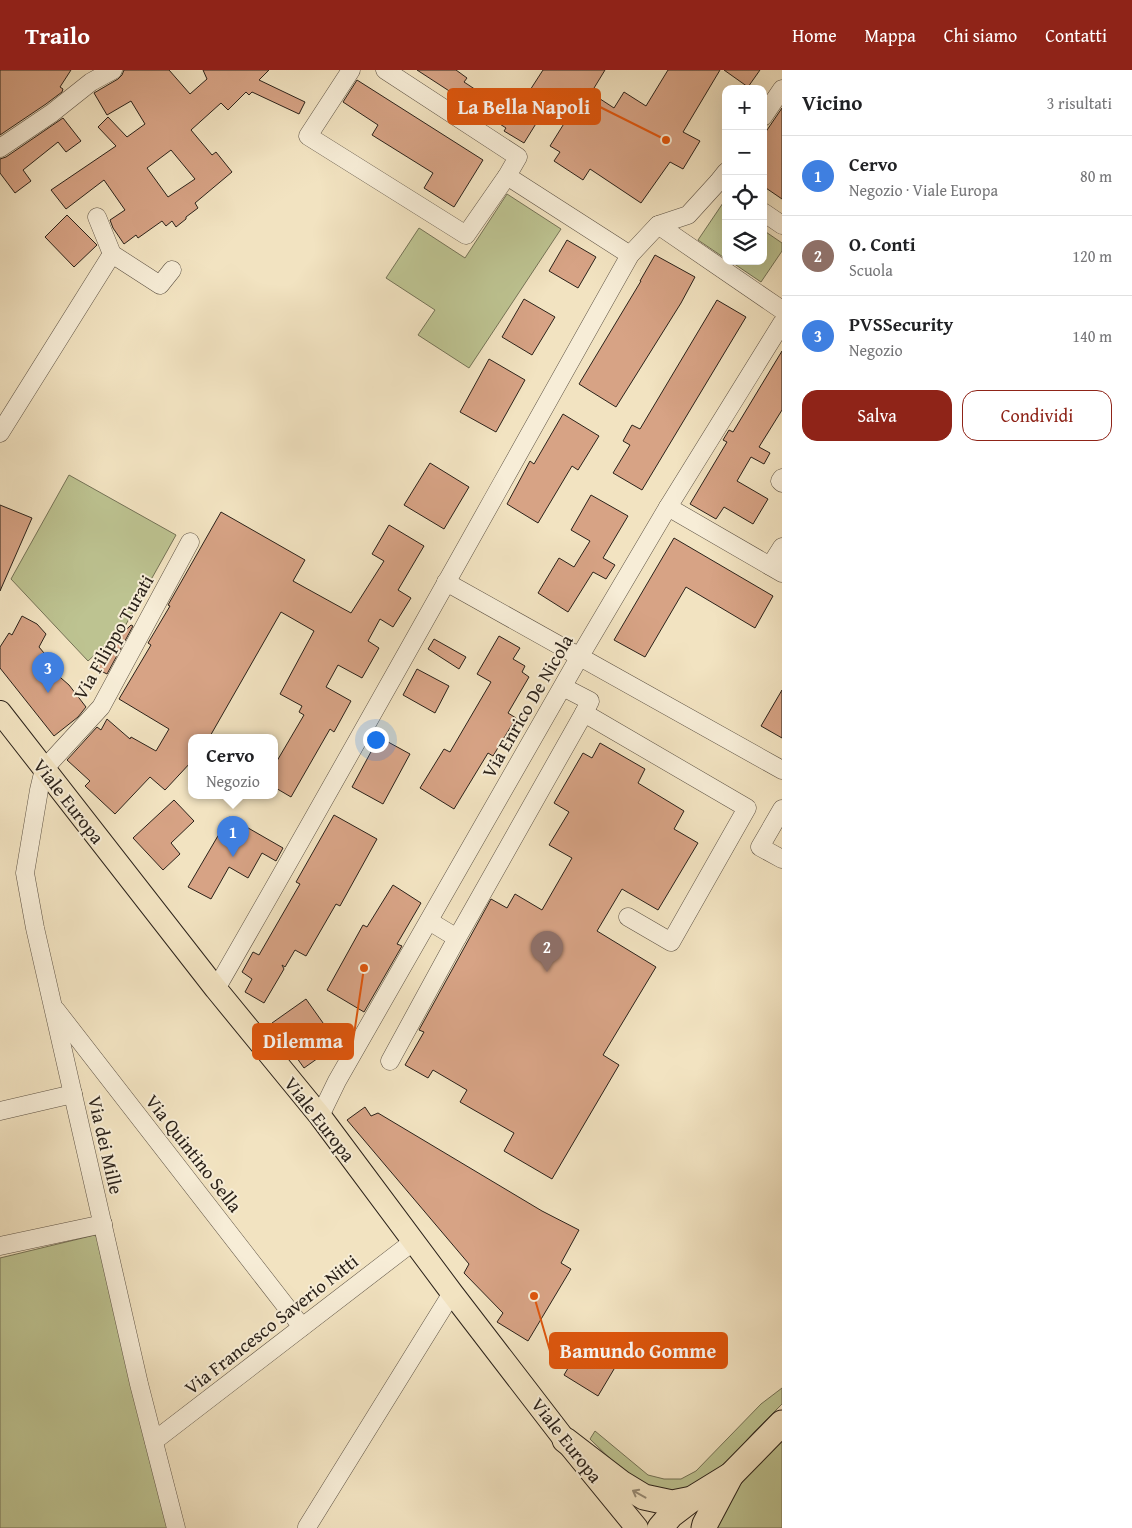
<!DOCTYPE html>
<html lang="it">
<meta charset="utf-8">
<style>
:root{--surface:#fff;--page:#f2f2f2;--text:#202124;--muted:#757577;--line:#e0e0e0;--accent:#8f2418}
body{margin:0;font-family:"Gentium Book Plus",serif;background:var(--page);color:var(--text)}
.controls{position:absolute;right:15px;top:15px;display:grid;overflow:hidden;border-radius:10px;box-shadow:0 5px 20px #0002}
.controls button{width:45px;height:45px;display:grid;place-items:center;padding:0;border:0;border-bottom:1px solid var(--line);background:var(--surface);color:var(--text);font:25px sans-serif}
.you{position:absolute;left:375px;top:669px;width:18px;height:18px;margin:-12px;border:4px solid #fff;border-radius:50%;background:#1a73e8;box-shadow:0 0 0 8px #1a73e833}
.badge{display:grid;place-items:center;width:32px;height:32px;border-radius:50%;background:var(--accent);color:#fff;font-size:16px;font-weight:700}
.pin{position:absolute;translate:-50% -41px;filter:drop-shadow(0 1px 2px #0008)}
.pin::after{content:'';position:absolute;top:26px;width:18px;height:15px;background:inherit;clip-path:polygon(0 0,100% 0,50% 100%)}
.popup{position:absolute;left:188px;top:664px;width:90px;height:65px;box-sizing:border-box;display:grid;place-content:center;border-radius:10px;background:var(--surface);filter:drop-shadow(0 1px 4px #0005);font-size:16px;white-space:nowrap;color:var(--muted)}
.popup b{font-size:19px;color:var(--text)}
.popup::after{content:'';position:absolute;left:50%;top:100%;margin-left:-10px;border:10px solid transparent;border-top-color:var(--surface)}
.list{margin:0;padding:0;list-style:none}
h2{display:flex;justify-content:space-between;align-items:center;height:65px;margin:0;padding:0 20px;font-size:21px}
h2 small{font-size:16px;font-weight:400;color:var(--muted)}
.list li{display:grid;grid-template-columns:32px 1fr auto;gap:15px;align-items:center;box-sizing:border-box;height:80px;padding:0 20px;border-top:1px solid var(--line)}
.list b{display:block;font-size:19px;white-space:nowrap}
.list p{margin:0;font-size:16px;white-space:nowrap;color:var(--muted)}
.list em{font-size:16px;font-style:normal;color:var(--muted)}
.actions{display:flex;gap:10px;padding:15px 20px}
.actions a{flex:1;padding:11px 0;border:1px solid var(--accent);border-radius:15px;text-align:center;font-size:18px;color:var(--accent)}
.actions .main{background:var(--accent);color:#fff}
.icon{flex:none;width:28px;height:28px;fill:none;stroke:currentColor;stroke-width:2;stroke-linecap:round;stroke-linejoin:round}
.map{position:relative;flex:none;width:782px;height:1458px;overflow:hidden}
header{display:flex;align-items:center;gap:30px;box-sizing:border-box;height:70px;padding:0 25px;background:var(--accent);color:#fff}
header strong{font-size:24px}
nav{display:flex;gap:28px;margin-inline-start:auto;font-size:18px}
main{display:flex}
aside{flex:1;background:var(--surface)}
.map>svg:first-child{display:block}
.green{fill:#bdc391;stroke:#747256}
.building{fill:#d7a385;stroke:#2b221a;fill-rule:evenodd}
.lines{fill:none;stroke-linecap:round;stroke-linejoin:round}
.minor-casing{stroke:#5d5244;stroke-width:19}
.major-casing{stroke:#2b221a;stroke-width:24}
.highway-casing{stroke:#2b221a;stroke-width:27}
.minor{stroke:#f7edd7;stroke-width:18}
.major{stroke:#f2e3c1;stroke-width:22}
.highway{stroke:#f2e3c1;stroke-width:25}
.oneway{stroke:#988c76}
.labels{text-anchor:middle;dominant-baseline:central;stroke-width:4;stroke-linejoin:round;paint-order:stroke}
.street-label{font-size:19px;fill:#2b221a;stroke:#f7edd7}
.leader{fill:none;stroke:#df560d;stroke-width:2}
.callout-dot{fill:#df560d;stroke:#f7edd7;stroke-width:2}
.callout{fill:#df560d;stroke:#df560d;stroke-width:2}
.callout-label{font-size:20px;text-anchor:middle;font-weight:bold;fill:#fff}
</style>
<header>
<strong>Trailo</strong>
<nav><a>Home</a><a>Mappa</a><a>Chi siamo</a><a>Contatti</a></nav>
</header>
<main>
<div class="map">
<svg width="782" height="1458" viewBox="0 0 782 1458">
<rect width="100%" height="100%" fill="#f2e3c1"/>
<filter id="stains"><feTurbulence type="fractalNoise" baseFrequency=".004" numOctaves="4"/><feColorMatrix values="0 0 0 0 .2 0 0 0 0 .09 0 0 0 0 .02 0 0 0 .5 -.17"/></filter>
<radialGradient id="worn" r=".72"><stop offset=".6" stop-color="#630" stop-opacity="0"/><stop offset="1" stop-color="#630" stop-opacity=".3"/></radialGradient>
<!-- green -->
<g class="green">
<polygon points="507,124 561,159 469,298 418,265 435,240 386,208 419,158 465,188"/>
<polygon points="723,133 726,135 726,189 698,170"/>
<polygon points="763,160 782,173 782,181 761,212 730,191 763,191"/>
<polygon points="69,405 176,465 124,558 88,591 11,509"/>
<polygon points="95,1165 99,1170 170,1458 0,1458 0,1188"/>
<polygon points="782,1318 782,1334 754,1362 716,1405 673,1424 632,1410 590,1369 595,1361 648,1405 664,1409 681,1409 696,1401 761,1334"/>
<polygon points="782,1364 782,1458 713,1458 728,1426"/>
</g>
<!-- building -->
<g class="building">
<polygon points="0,0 71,0 60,17 63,19 62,22 46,34 0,65"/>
<path d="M124,0H169L190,24L207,9L203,0H269L259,10L305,32L299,44L252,22L249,25L246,22L228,40L221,33L191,60L212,85L216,82L232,102L195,133L198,138L186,147V149L176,157L172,151L166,156L162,151L138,168L136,165L124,174L113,158L110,150L125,140L104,110L66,139L51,120L116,76L98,57L108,47L127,67L145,54L131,31L107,45L94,23L118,9L122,5ZM171,80L195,109L168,127L147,98Z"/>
<polygon points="417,0 456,0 467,8 464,12 514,45 543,0 605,0 591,23 614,38 624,22 646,36 668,0 720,0 683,62 700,71 683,99 670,92 641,133 590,99 583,110 554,91 560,82 550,76 575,36 555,23 524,73 504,61 506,58"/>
<polygon points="724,0 760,0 748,17"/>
<polygon points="357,10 483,90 454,137 424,118 433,103 372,65 378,55 343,32"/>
<polygon points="782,38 782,129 763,116 763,66"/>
<polygon points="63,48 81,71 66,82 58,72 23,100 31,111 15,123 0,103 0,89 6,87"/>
<polygon points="67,145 97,175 74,197 45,167"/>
<polygon points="567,170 596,187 578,218 549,201"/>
<polygon points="655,185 695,207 681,233 616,337 579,314 641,211 640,211"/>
<polygon points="524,229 555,247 532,285 502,267"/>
<polygon points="717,230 746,247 642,420 613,403 630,375 623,371 632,355 640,359"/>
<polygon points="782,281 782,340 759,377 770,383 764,394 751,387 737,411 768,429 753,454 724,437 716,449 690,434 727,372 723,370 729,360 733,362"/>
<polygon points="489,289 525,310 496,362 460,342"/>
<polygon points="563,344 599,366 578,400 572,396 538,453 507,434 530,391 534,394"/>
<polygon points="430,393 469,417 444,459 404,435"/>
<polygon points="591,425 628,446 603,488 615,495 606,509 593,502 568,542 538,523 559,488 574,497 590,471 571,460"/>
<polygon points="0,435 32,448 0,521"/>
<polygon points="221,442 305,490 293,511 351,543 384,491 372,484 389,455 424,476 398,520 411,528 393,557 380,549 368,571 379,578 362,608 338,595 326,617 351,631 334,662 330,659 291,727 274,717 274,696 304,645 299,642 302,636 280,624 314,561 281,542 209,668 192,668 192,691 165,720 150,707 115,744 85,716 90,711 67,690 97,657 101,660 107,649 130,669 131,667 156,681 169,659 119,629 151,575 148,573 170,536 168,535"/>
<polygon points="674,468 773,526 755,558 686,517 645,587 614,570"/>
<polygon points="22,546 37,554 46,564 39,577 49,589 45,594 69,615 86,637 78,647 54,666 0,598 0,577 9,563 12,565"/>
<polygon points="131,555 133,556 107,604 95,598 101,584"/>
<polygon points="499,566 520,578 513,589 525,596 522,602 529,607 508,643 516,648 493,686 488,683 454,739 420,718 444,679 450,682 491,612 477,604"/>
<polygon points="434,569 466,587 459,599 428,579"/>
<polygon points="417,599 449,616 435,643 403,625"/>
<polygon points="782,620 782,668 761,656"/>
<polygon points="379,667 410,684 383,734 352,717"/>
<polygon points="600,673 645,699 638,713 684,741 674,759 698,773 658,840 622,819 597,861 656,897 603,985 619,995 552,1109 504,1081 514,1063 460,1032 467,1020 433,1000 428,1008 405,995 424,962 419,960 491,829 507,838 515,824 542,840 572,788 549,775 569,742 554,733 583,683 592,688"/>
<polygon points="174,730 194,751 171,773 180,784 163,800 133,768"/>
<polygon points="334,745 377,769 340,836 336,834 306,886 295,880 285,897 282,895 284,899 264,933 245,922 252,909 242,902 253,882 259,885 300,814 296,812"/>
<polygon points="229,747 283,778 276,791 262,783 248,808 229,797 211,829 188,817"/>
<polygon points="393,815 421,833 397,874 402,876 364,942 327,920 363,855 367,857"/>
<polygon points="306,929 338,974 304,998 272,953"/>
<polygon points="365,1037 371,1046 378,1043 542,1141 579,1160 561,1193 571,1199 528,1271 497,1252 503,1243 464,1203 469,1194 347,1050"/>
<polygon points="585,1269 620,1289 598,1326 564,1305"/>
</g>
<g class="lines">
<!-- minor casing -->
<g class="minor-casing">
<g id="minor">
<polyline points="351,0 308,66 466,165 507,106 518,87 385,0"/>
<polyline points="763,47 782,19"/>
<polyline points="0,78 52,43 91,12 113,0"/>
<polyline points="507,106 630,185"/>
<polyline points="763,142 782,155"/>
<polyline points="97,147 112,184 160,215 172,200"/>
<polyline points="658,155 782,240"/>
<polyline points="0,363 112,184"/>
<polyline points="782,408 780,411 782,413"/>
<polyline points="668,437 782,503"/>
<polyline points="770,496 782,477"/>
<polyline points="446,512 782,700"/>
<polyline points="563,617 590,631 584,643"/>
<polyline points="782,739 760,777 782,789"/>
<polyline points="429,851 457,868 584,643 747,738 671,872 628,847"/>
<path d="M216,919C356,676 492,430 630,185L658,155L688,145L718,112L726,102"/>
<polyline points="56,940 302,1257"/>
<polyline points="390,991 457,868"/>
<polyline points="0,1041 73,1024"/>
<polyline points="320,1046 337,1011 580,586 668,437 782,253"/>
<polyline points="0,1176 103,1154"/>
<polyline points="154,1371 414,1171"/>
<polyline points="307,1457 452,1223"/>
<polyline points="176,1458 139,1314 35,858 25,803 39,720 44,699 101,637 190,472"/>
</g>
</g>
<!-- major casing -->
<g class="major-casing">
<polyline id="major" points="0,642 216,919 320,1046 452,1223 565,1370 637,1458"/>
</g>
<!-- highway casing -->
<g class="highway-casing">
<g id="highway">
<polyline points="565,1370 621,1413 644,1427 672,1433 692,1429 731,1405 782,1353"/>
<polyline points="660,1458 671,1445 692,1429"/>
<polyline points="704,1458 705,1454 731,1405"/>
</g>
</g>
<!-- minor -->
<use href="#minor" class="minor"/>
<!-- major -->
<use href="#major" class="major"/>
<!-- highway -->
<use href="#highway" class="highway"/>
</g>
<!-- one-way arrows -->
<defs><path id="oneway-shaft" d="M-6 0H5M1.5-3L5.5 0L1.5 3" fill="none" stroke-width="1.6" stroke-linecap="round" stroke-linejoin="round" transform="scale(1.25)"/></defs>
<use class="oneway" href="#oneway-shaft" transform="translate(639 1424) rotate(-151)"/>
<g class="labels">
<!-- street labels -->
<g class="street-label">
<text transform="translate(113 567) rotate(-60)">Via Filippo Turati</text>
<text transform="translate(527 636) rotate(-60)">Via Enrico De Nicola</text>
<text transform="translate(69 731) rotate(52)">Viale Europa</text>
<text transform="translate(320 1049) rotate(52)">Viale Europa</text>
<text transform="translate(106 1075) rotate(77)">Via dei Mille</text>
<text transform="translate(194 1083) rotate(52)">Via Quintino Sella</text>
<text transform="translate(271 1254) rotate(-38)">Via Francesco Saverio Nitti</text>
<text transform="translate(567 1370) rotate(52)">Viale Europa</text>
</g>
</g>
<!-- callouts -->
<path class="leader" d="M666 70L600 37M364 898L353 971M534 1226L550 1281"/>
<g class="callout-dot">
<circle cx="666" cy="70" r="5"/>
<circle cx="364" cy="898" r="5"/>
<circle cx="534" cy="1226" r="5"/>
</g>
<g class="callout">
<rect x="448" y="19" width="152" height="35" rx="5"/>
<rect x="253" y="954" width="100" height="35" rx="5"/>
<rect x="550" y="1263" width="177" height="35" rx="5"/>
</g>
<g class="callout-label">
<text x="524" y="44">La Bella Napoli</text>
<text x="303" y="978">Dilemma</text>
<text x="638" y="1288">Bamundo Gomme</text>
</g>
<rect width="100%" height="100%" filter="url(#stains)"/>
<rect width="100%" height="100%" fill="url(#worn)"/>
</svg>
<div class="controls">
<button>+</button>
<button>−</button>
<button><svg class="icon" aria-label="locate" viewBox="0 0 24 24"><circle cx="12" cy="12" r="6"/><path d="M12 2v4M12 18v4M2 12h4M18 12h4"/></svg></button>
<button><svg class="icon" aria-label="layers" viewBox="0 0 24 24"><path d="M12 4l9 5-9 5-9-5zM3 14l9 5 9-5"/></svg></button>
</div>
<div class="you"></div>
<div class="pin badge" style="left:233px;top:787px;background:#3f7fe0">1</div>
<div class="popup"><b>Cervo</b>Negozio</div>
<div class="pin badge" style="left:547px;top:902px;background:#8d6e63">2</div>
<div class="pin badge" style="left:48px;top:623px;background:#3f7fe0">3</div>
</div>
<aside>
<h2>Vicino<small>3 risultati</small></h2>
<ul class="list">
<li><span class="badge" style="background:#3f7fe0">1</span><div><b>Cervo</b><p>Negozio · Viale Europa</p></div><em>80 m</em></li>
<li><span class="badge" style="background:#8d6e63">2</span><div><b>O. Conti</b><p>Scuola</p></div><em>120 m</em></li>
<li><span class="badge" style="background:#3f7fe0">3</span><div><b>PVSSecurity</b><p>Negozio</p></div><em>140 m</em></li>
</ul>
<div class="actions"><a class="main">Salva</a><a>Condividi</a></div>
</aside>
</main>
